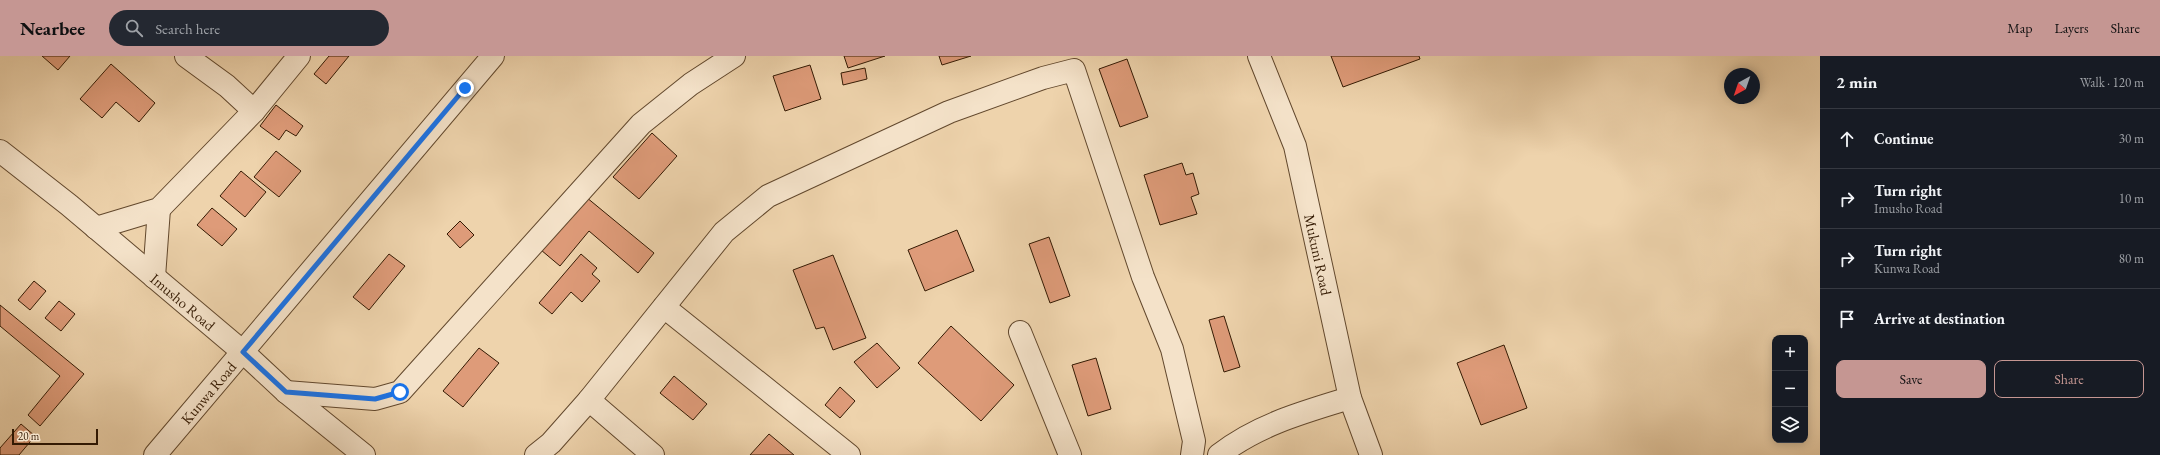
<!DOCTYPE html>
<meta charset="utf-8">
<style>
:root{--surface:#171b24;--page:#242831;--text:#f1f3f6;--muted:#9ea1a6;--line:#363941;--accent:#c59692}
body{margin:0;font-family:"EB Garamond",serif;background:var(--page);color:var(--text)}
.controls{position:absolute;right:12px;bottom:12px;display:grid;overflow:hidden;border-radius:8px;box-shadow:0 2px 10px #0003}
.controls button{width:36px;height:36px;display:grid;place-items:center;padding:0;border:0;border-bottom:1px solid var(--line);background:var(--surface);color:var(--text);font:20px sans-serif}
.compass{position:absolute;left:1724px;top:12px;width:36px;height:36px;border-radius:50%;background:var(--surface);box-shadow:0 2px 10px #0003;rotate:220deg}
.scale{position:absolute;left:12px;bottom:10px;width:86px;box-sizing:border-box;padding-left:4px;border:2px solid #341a03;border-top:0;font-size:11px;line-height:14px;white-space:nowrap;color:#341a03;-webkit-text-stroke:3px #f4e2c9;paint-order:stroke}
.stop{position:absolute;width:12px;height:12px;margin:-9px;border:3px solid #1a73e8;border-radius:50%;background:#fff}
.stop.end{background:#1a73e8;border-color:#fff;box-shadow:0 1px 4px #0008}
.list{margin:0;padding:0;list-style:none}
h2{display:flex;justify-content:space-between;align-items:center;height:52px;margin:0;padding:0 16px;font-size:17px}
h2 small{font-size:13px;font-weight:400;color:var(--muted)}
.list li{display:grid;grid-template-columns:26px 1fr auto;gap:12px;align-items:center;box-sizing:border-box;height:60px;padding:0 16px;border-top:1px solid var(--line)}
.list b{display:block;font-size:15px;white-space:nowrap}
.list p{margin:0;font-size:13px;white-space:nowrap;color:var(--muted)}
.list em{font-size:13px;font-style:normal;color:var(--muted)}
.actions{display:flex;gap:8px;padding:12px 16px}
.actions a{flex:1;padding:9px 0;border:1px solid var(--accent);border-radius:8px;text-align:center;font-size:14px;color:var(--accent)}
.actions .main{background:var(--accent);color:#111}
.icon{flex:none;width:22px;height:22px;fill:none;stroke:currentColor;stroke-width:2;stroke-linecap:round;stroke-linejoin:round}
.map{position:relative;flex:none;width:1820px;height:399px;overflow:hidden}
header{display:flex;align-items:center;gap:24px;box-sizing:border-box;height:56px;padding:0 20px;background:var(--accent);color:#111}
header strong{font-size:19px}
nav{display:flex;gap:22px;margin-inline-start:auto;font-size:14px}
.search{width:280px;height:36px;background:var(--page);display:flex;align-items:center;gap:10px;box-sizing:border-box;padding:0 14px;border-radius:22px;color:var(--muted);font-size:15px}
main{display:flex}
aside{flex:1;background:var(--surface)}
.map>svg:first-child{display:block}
.building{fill:#de9b79;stroke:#341a03}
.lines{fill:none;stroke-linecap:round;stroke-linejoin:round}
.minor-casing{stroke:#62482d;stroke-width:24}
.minor{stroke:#f4e2c9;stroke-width:22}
.route{stroke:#1a73e8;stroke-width:5}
.labels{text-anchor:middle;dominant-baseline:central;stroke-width:3;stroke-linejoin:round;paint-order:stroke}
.street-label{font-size:15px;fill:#341a03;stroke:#f4e2c9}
</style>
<header>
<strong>Nearbee</strong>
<div class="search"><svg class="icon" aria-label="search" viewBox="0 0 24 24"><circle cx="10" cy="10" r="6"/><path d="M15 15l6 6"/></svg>Search here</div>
<nav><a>Map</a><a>Layers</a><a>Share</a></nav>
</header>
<main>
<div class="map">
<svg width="1820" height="399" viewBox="0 0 1820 399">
<rect width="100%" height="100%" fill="#eed3ac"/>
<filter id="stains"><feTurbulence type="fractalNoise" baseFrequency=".005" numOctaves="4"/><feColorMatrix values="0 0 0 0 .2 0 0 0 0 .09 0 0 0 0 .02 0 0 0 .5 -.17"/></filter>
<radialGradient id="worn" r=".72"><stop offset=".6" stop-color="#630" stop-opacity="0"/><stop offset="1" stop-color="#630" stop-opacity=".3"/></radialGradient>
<!-- building -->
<g class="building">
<polygon points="42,0 70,0 58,14"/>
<polygon points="329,0 349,0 326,28 314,18"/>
<polygon points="844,0 885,0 848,12"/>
<polygon points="939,0 971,0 942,9"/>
<polygon points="1331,0 1419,0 1420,3 1343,31"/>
<polygon points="1127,3 1148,61 1120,71 1099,13"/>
<polygon points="111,8 155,47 139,66 116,46 102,62 80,43"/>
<polygon points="810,9 821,43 785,55 773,20"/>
<polygon points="865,12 867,23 843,29 841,17"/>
<polygon points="276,49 303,70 296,80 286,74 279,84 260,70"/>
<polygon points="652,77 677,100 639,143 613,121"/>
<polygon points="276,95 301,115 279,141 254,121"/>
<polygon points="1182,107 1186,119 1193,117 1199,138 1191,141 1197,158 1160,169 1144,119"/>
<polygon points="241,115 266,136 245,161 220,140"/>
<polygon points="586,141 654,197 638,217 589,175 560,210 541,194"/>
<polygon points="212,152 237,173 222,190 197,169"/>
<polygon points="460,165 474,179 460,192 447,178"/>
<polygon points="957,174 974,215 925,235 908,194"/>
<polygon points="1049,181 1070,240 1050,247 1029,188"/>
<polygon points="389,198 405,210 369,254 353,241"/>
<polygon points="581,198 597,212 592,218 600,225 582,246 571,236 552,258 539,247"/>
<polygon points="833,199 866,282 833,294 824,271 816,273 793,214"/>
<polygon points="34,225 46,235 30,254 18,244"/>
<polygon points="59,245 75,258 61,275 45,262"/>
<polygon points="0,249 84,318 40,370 28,359 60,320 0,270"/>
<polygon points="1224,260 1240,311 1224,316 1209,264"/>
<polygon points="951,270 1014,329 981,365 918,307"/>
<polygon points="877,287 900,312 877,332 854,306"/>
<polygon points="1504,289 1527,352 1481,369 1457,307"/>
<polygon points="479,292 499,307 463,351 443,335"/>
<polygon points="1096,302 1111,353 1088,360 1072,309"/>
<polygon points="674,320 707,348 693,364 660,337"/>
<polygon points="840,331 855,345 840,362 825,349"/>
<polygon points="21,368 35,380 19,399 0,399 0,392"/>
<polygon points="769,378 794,399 750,399"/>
</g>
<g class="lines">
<!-- minor casing -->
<g class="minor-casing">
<g id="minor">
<polyline points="186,0 227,30 254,55 299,0"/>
<path id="s1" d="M1259,0L1295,90L1350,342L1371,399"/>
<path id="s2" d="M0,95L69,149L243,296L286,336L364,399"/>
<polyline points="96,172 159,153 254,55"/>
<polyline points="154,221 159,153"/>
<polyline points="664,251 849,399"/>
<polyline points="1020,276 1070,399"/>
<polyline points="286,336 375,343 400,336 641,68 691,28 734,0"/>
<polyline points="589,344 653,399"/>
<path id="s3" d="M155,399L493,0"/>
<polyline points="536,399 551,387 589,344 724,176 768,140 949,56 1043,22 1074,14 1143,221 1172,293 1194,385 1192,399"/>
<path d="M1219,399C1257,369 1304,356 1350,342"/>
</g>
</g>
<!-- minor -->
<use href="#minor" class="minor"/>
</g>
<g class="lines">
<!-- route -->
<polyline class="route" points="400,336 375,343 286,336 243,296 465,32"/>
</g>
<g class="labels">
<!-- street labels -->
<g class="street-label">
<text stroke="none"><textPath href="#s1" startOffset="208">Mukuni Road</textPath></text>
<text stroke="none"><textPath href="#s2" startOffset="237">Imusho Road</textPath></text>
<text stroke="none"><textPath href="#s3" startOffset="82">Kunwa Road</textPath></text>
</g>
</g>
<rect width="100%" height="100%" filter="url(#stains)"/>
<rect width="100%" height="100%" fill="url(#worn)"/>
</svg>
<div class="controls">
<button>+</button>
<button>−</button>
<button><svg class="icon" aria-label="layers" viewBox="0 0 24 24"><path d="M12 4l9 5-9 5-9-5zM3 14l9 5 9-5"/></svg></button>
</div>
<svg class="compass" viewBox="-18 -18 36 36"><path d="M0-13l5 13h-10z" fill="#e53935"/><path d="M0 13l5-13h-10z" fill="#9ea1a6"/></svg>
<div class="scale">20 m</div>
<div class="stop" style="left:400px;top:336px"></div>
<div class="stop end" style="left:465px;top:32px"></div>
</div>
<aside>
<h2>2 min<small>Walk · 120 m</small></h2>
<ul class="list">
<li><svg class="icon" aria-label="ahead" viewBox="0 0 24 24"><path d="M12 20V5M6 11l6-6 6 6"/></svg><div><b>Continue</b></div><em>30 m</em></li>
<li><svg class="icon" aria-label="right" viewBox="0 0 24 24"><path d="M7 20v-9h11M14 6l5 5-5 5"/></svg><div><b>Turn right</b><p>Imusho Road</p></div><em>10 m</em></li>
<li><svg class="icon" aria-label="right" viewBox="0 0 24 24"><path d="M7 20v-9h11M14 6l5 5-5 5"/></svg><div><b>Turn right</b><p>Kunwa Road</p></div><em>80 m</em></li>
<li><svg class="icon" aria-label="arrive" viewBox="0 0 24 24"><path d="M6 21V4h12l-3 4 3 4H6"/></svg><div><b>Arrive at destination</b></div></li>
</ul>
<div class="actions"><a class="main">Save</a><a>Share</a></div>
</aside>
</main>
